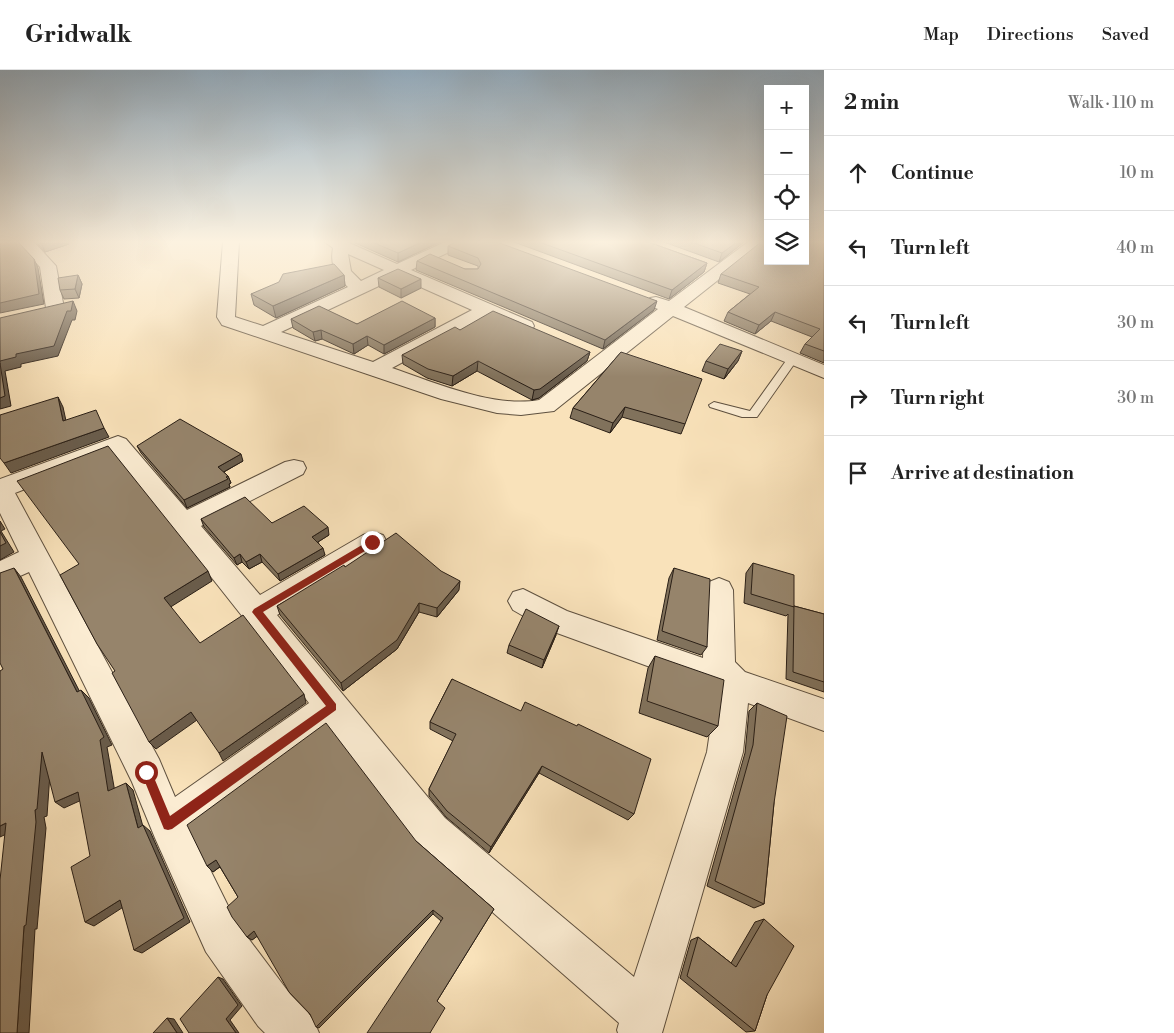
<!DOCTYPE html>
<meta charset="utf-8">
<style>
:root{--surface:#fff;--page:#f6f6f6;--text:#222;--muted:#767676;--line:#e0e0e0}
body{margin:0;font-family:"Libre Bodoni",serif;background:var(--page);color:var(--text)}
.controls{position:absolute;right:15px;top:15px;display:grid;overflow:hidden;border-radius:0px;box-shadow:0 5px 20px #0002}
.controls button{width:45px;height:45px;display:grid;place-items:center;padding:0;border:0;border-bottom:1px solid var(--line);background:var(--surface);color:var(--text);font:25px sans-serif}
.stop{position:absolute;width:15px;height:15px;margin:-11px;border:4px solid #8f2418;border-radius:50%;background:#fff}
.stop.end{background:#8f2418;border-color:#fff;box-shadow:0 1px 5px #0008}
.list{margin:0;padding:0;list-style:none}
h2{display:flex;justify-content:space-between;align-items:center;height:65px;margin:0;padding:0 20px;font-size:21px}
h2 small{font-size:16px;font-weight:400;color:var(--muted)}
.list li{display:grid;grid-template-columns:32px 1fr auto;gap:15px;align-items:center;box-sizing:border-box;height:75px;padding:0 20px;border-top:1px solid var(--line)}
.list b{display:block;font-size:19px;white-space:nowrap}
.list em{font-size:16px;font-style:normal;color:var(--muted)}
.icon{flex:none;width:28px;height:28px;fill:none;stroke:currentColor;stroke-width:2;stroke-linecap:round;stroke-linejoin:round}
.map{position:relative;flex:none;width:824px;height:963px;overflow:hidden}
header{display:flex;align-items:center;gap:30px;box-sizing:border-box;height:70px;padding:0 25px;background:var(--surface);border-bottom:1px solid var(--line)}
header strong{font-size:24px}
nav{display:flex;gap:28px;margin-inline-start:auto;font-size:18px}
main{display:flex}
aside{flex:1;background:var(--surface)}
.map>svg:first-child{display:block}
.lines{fill:none;stroke-linecap:round;stroke-linejoin:round}
.lane-casing{stroke:#5e503f;stroke-width:2}
.street-casing{stroke:#5e503f;stroke-width:2}
.lane{fill:#fbecd2;fill-rule:evenodd}
.street{fill:#fbecd2;fill-rule:evenodd}
.wall{fill:#81725c;stroke:#2a1f16}
.shaded-wall{fill:#695c4b;stroke:#2a1f16}
.building{fill:#96846b;stroke:#2a1f16}
.route{fill:#8f2418}
</style>
<header>
<strong>Gridwalk</strong>
<nav><a>Map</a><a>Directions</a><a>Saved</a></nav>
</header>
<main>
<div class="map">
<svg width="824" height="963" viewBox="0 0 824 963">
<rect width="100%" height="100%" fill="#f9e2ba"/>
<filter id="stains"><feTurbulence type="fractalNoise" baseFrequency=".004" numOctaves="4"/><feColorMatrix values="0 0 0 0 .2 0 0 0 0 .09 0 0 0 0 .02 0 0 0 .5 -.17"/></filter>
<radialGradient id="worn" r=".72"><stop offset=".6" stop-color="#630" stop-opacity="0"/><stop offset="1" stop-color="#630" stop-opacity=".3"/></radialGradient>
<g class="lines">
<!-- lane casing -->
<g class="lane-casing">
<polygon id="lane" points="792,287 797,290 757,347 742,347 710,337 709,335 714,332 750,341 788,288"/>
</g>
<!-- street casing -->
<g class="street-casing">
<g id="street">
<polygon points="17,172 34,172 56,196 64,238 61,242 55,243 49,242 46,238 40,197"/>
<path d="M223,172H239L235,247L263,256L348,217C335,205 330,195 333,178L325,172H347L397,194L445,172H466L464,175L411,200L532,252L534,256L532,260L525,262L518,260L487,246L392,298C436,313 493,338 539,330L658,239L650,236L647,232L650,228L656,227L669,231L748,172H766L684,237L824,295V308L673,246L554,341L521,345L497,343L441,329L222,255L217,247ZM348,184L384,200L361,211L351,201ZM398,207L472,240L373,292L281,262Z"/>
<path d="M118,366L126,369L187,440L285,392L294,390L303,392L306,398L303,404L201,456L260,525L363,465L373,462L383,465L387,472L383,479L277,545L445,748L634,907L707,682L716,621L546,559L513,540L508,531L513,522L523,519L567,541L703,588L705,520L709,512L719,508L729,512L733,520L735,592L745,602L824,629V661L748,633L743,682L662,963H618L617,960L619,953L417,776L329,659L191,761L236,852L290,924L312,947L319,963H265L258,956L206,882L155,768L132,712L29,502L0,515V491L19,482L0,443V409ZM114,384L246,551L309,633L175,727L159,689L15,423Z"/>
</g>
</g>
<!-- lane -->
<use href="#lane" class="lane"/>
<!-- street -->
<use href="#street" class="street"/>
</g>
<!-- wall -->
<g class="wall">
<polygon points="36,172 68,172 69,174 45,182"/>
<polygon points="353,172 440,172 398,192"/>
<polygon points="514,172 648,172 707,193 704,202 669,229"/>
<polygon points="664,172 744,172 719,192"/>
<polygon points="824,172 824,293 800,283 805,274 812,267 771,251 755,264 724,251 728,242 750,224 718,213 721,204"/>
<polygon points="448,176 654,240 603,279 416,200 417,191 465,199 478,199 478,196 448,185"/>
<polygon points="78,205 82,214 79,228 64,229 60,220"/>
<polygon points="344,205 345,216 276,248 254,235 251,224"/>
<polygon points="378,208 421,218 401,228 379,217"/>
<polygon points="435,248 435,257 384,284 368,275 354,284 322,269 315,271 293,258 291,249 357,254"/>
<polygon points="460,260 590,282 587,291 539,328 532,330 477,301 452,316 427,308 403,294 402,285"/>
<polygon points="742,281 738,291 724,309 702,301 706,291"/>
<polygon points="621,282 685,354 681,364 622,347 610,363 570,348 573,338"/>
<polygon points="137,376 243,391 224,402 228,406 231,413 229,414 230,417 187,438 141,383"/>
<polygon points="201,449 272,453 329,465 318,472 325,485 280,511 262,492 249,499 242,492 237,495 204,457"/>
<polygon points="753,493 794,536 824,544 824,622 786,609 788,544 786,546 744,533 746,503"/>
<polygon points="345,497 459,520 437,547 419,542 397,579 343,621 280,545 277,536"/>
<polygon points="674,498 707,577 701,585 657,570 669,508"/>
<polygon points="556,565 542,598 507,583 509,575"/>
<polygon points="655,586 718,656 707,667 639,643 648,598"/>
<polygon points="452,609 634,744 628,750 539,703 489,783 446,747 429,726 429,719 453,671 430,659 430,652"/>
<polygon points="757,633 774,733 764,834 754,838 707,816 745,683 749,641"/>
<polygon points="416,771 494,839 437,931 430,963 441,851 433,844 319,958 257,866 252,870 247,867 238,827 220,797 213,802 207,796"/>
<polygon points="764,849 767,925 755,961 746,962 680,908 691,870 698,867 731,893 755,852"/>
</g>
<!-- shaded-wall -->
<g class="shaded-wall">
<polygon points="43,172 68,172 69,174 45,182 41,173"/>
<polygon points="422,172 440,172 398,192 398,183"/>
<polygon points="737,172 744,172 719,192 722,183"/>
<polygon points="34,189 38,198 44,234 0,243 0,233"/>
<polygon points="707,193 704,202 669,229 672,220"/>
<polygon points="78,205 82,214 79,228 75,219"/>
<polygon points="344,205 345,216 276,248 273,236"/>
<polygon points="421,209 421,218 401,228 401,219"/>
<polygon points="73,231 77,241 75,250 72,250 58,286 21,294 21,297 5,301 11,336 0,339 0,291 16,284 67,241"/>
<polygon points="657,231 654,240 603,279 605,270"/>
<polygon points="775,242 771,251 755,264 759,255"/>
<polygon points="435,248 435,257 384,284 384,275"/>
<polygon points="321,260 322,269 315,271 313,262"/>
<polygon points="367,266 368,275 354,284 353,274"/>
<polygon points="742,281 738,291 724,309 728,299"/>
<polygon points="590,282 587,291 539,328 532,330 534,320"/>
<polygon points="478,291 477,301 452,316 453,306"/>
<polygon points="58,327 63,337 68,360 63,351"/>
<polygon points="625,337 622,347 610,363 613,353"/>
<polygon points="104,358 109,367 11,403 4,393"/>
<polygon points="241,384 243,391 220,404 218,397"/>
<polygon points="228,406 231,413 229,414 230,417 187,438 184,430"/>
<polygon points="0,451 5,459 1,461 14,482 0,490"/>
<polygon points="328,457 329,465 313,475 312,467"/>
<polygon points="323,478 325,485 280,511 278,504"/>
<polygon points="240,484 242,492 237,495 234,488"/>
<polygon points="260,484 262,492 249,499 246,492"/>
<polygon points="14,498 21,507 84,630 77,622"/>
<polygon points="208,501 212,511 169,538 164,528"/>
<polygon points="460,511 459,520 437,547 437,538"/>
<polygon points="419,533 419,542 397,579 343,621 341,613"/>
<polygon points="559,556 556,565 542,598 544,590"/>
<polygon points="81,620 89,628 112,675 107,677 116,728 108,721"/>
<polygon points="304,624 306,633 223,691 219,683"/>
<polygon points="191,642 197,650 156,679 149,672"/>
<polygon points="42,682 51,689 47,746 44,747 46,758 37,859 35,859 29,963 17,963 24,856 35,740"/>
<polygon points="542,696 539,703 489,783 491,777"/>
<polygon points="126,713 133,720 145,764 138,758"/>
<polygon points="78,722 86,728 64,738 55,732"/>
<polygon points="6,753 17,759 0,767 0,756"/>
<polygon points="143,755 150,761 190,852 142,883 134,880"/>
<polygon points="216,790 222,795 213,802 207,796"/>
<polygon points="120,830 128,834 94,856 85,852"/>
<polygon points="433,840 433,844 319,958 316,957"/>
<polygon points="254,861 259,865 252,870 247,867"/>
<polygon points="218,907 223,909 242,936 230,950 239,963 236,963 226,949"/>
<polygon points="167,948 174,949 183,963 177,963"/>
</g>
<!-- building -->
<g class="building">
<polygon points="0,172 18,172 34,189 39,224 0,233"/>
<polygon points="372,172 422,172 398,183"/>
<polygon points="456,172 497,172 657,231 605,270 417,191 430,184 465,199 478,199 481,194 478,188 448,176"/>
<polygon points="539,172 648,172 707,193 672,220"/>
<polygon points="691,172 737,172 722,183"/>
<polygon points="761,172 768,172 768,191 805,191 805,172 824,172 824,281 805,274 820,259 775,242 759,255 728,242 759,217 721,204"/>
<polygon points="334,194 344,205 273,236 251,224 279,212 283,204"/>
<polygon points="398,199 421,209 401,219 378,208"/>
<polygon points="78,205 75,219 60,220 58,208"/>
<polygon points="73,231 71,241 67,241 54,276 16,284 16,287 0,291 0,248"/>
<polygon points="402,231 435,248 384,275 367,266 353,274 321,260 313,262 291,249 319,236 357,254"/>
<polygon points="493,241 590,282 540,319 534,320 478,291 453,306 428,299 402,285 455,257 460,260"/>
<polygon points="720,274 742,281 728,299 706,291"/>
<polygon points="621,282 702,309 685,354 625,337 613,353 573,338"/>
<polygon points="0,293 5,326 0,328"/>
<polygon points="58,327 63,351 96,340 104,358 4,393 0,388 0,345"/>
<polygon points="180,349 241,384 218,397 228,406 226,407 228,409 184,430 137,376"/>
<polygon points="108,376 208,501 164,528 200,573 243,545 304,624 219,683 191,642 149,672 112,603 115,601 97,574 60,505 79,494 17,411"/>
<polygon points="245,427 272,453 304,436 328,457 312,467 323,478 278,504 260,484 246,492 240,484 234,488 201,449"/>
<polygon points="0,462 6,473 0,476"/>
<polygon points="396,463 441,501 460,511 437,538 419,533 397,570 341,613 277,536 344,495 345,497"/>
<polygon points="753,493 794,505 794,537 751,524"/>
<polygon points="14,498 77,622 81,620 104,667 100,670 108,721 126,713 138,758 143,755 184,848 134,880 120,830 85,852 71,797 90,786 78,722 55,732 42,682 37,739 35,740 36,752 26,855 24,856 17,963 0,963 0,810 6,753 0,756 0,601 3,599 0,593 0,503"/>
<polygon points="674,498 710,509 707,577 662,561"/>
<polygon points="794,536 824,544 824,612 793,602"/>
<polygon points="526,539 559,556 544,590 509,575"/>
<polygon points="655,586 724,610 718,656 647,631"/>
<polygon points="452,609 521,641 525,632 577,656 578,654 651,689 634,744 542,696 491,777 447,741 429,719 456,664 430,652"/>
<polygon points="757,633 787,646 774,733 764,834 715,811 753,675"/>
<polygon points="326,653 416,771 494,839 437,931 445,938 430,963 367,963 443,848 433,840 316,957 310,944 289,922 254,861 247,867 232,847 227,837 238,827 216,790 207,796 187,755"/>
<polygon points="764,849 794,876 767,925 755,961 687,906 698,867 736,897"/>
<polygon points="218,907 238,935 226,949 236,963 189,963 180,949"/>
<polygon points="167,948 177,963 153,963"/>
</g>
<!-- sky -->
<linearGradient id="sky" x2="0" y2="1"><stop stop-color="#93acbf"/><stop offset="0.56" stop-color="#fcf2e0"/><stop offset="1" stop-color="#fcf2e0" stop-opacity="0"/></linearGradient>
<rect width="824" height="307" fill="url(#sky)"/>
<!-- route -->
<polygon class="route" points="372,469 375,470 375,475 263,542 336,634 336,640 172,759 168,760 164,759 141,702 142,698 146,697 150,698 170,746 326,636 252,542 254,539"/>
<rect width="100%" height="100%" filter="url(#stains)"/>
<rect width="100%" height="100%" fill="url(#worn)"/>
</svg>
<div class="controls">
<button>+</button>
<button>−</button>
<button><svg class="icon" aria-label="locate" viewBox="0 0 24 24"><circle cx="12" cy="12" r="6"/><path d="M12 2v4M12 18v4M2 12h4M18 12h4"/></svg></button>
<button><svg class="icon" aria-label="layers" viewBox="0 0 24 24"><path d="M12 4l9 5-9 5-9-5zM3 14l9 5 9-5"/></svg></button>
</div>
<div class="stop" style="left:146px;top:702px"></div>
<div class="stop end" style="left:372px;top:472px"></div>
</div>
<aside>
<h2>2 min<small>Walk · 110 m</small></h2>
<ul class="list">
<li><svg class="icon" aria-label="ahead" viewBox="0 0 24 24"><path d="M12 20V5M6 11l6-6 6 6"/></svg><div><b>Continue</b></div><em>10 m</em></li>
<li><svg class="icon" aria-label="left" viewBox="0 0 24 24"><path d="M17 20v-9H6M10 6l-5 5 5 5"/></svg><div><b>Turn left</b></div><em>40 m</em></li>
<li><svg class="icon" aria-label="left" viewBox="0 0 24 24"><path d="M17 20v-9H6M10 6l-5 5 5 5"/></svg><div><b>Turn left</b></div><em>30 m</em></li>
<li><svg class="icon" aria-label="right" viewBox="0 0 24 24"><path d="M7 20v-9h11M14 6l5 5-5 5"/></svg><div><b>Turn right</b></div><em>30 m</em></li>
<li><svg class="icon" aria-label="arrive" viewBox="0 0 24 24"><path d="M6 21V4h12l-3 4 3 4H6"/></svg><div><b>Arrive at destination</b></div></li>
</ul>
</aside>
</main>
